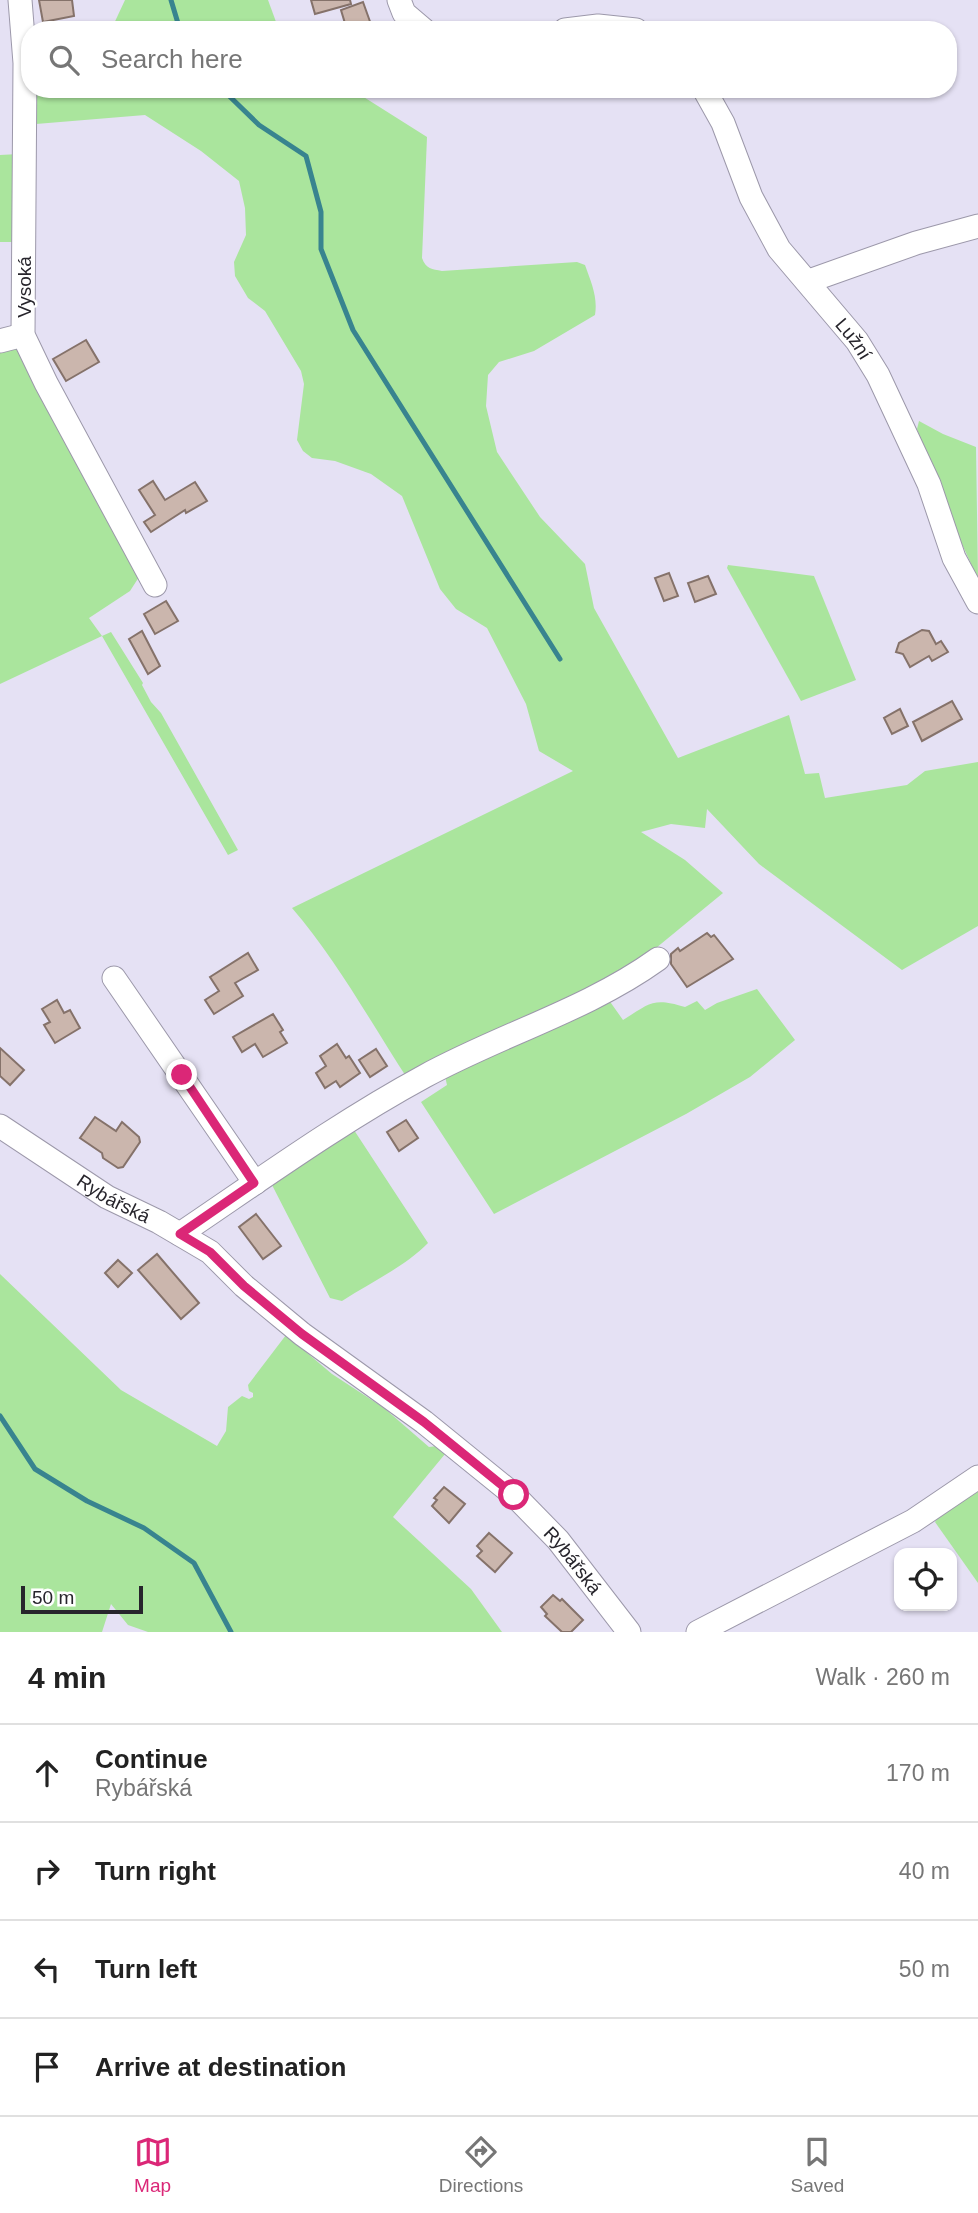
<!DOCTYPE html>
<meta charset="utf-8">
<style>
:root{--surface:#fff;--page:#f6f6f6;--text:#222;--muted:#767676;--line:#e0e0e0;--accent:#db2777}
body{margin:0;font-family:Helvetica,sans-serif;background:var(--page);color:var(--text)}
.controls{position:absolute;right:21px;bottom:21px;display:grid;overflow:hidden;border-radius:14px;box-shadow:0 2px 5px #0004}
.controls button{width:63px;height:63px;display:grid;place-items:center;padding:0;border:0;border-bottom:2px solid var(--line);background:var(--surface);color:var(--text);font:35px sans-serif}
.scale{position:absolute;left:21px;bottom:18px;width:122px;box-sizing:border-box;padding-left:7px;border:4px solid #27252c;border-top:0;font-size:19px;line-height:24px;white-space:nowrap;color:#27252c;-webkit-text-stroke:5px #fff;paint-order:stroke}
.stop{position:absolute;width:21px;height:21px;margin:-16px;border:5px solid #db2777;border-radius:50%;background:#fff}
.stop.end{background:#db2777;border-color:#fff;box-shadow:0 2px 7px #0008}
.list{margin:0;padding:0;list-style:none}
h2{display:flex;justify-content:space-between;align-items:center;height:91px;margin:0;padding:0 28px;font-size:30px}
h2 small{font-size:23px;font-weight:400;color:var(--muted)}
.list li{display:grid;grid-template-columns:46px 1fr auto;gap:21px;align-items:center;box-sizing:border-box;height:98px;padding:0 28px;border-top:2px solid var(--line)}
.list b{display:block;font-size:26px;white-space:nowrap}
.list p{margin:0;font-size:23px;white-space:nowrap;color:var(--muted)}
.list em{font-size:23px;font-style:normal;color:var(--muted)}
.icon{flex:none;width:38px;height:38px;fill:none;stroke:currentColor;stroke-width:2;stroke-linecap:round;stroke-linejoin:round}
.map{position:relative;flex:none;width:978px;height:1632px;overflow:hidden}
.search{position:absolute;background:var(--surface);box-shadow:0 2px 5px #0004;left:21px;right:21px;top:21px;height:77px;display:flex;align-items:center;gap:18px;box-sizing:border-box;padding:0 24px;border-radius:28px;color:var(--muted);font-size:26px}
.sheet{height:483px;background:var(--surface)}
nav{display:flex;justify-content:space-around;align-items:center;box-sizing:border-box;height:98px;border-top:2px solid var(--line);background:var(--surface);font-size:19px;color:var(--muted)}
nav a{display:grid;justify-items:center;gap:4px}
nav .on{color:var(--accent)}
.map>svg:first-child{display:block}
.green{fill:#aae59d}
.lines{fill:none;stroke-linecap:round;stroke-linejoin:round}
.stream{stroke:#38848f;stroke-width:5}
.building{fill:#cbb6ad;stroke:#85726a;stroke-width:2}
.minor-casing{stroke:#9c98aa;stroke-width:25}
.minor{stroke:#fff;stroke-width:23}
.route{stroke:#db2777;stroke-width:9}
.labels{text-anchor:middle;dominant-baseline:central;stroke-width:5;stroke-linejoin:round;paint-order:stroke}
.street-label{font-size:19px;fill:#27252c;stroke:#fff}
</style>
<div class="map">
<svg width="978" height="1632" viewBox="0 0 978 1632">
<rect width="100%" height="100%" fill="#e5e1f4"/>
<!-- green -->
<g class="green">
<polygon points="125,0 268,0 279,30 111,30"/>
<path d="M31,89H351L427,137L422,258C426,269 432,269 442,271L577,262L585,265C591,282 598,297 595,315L534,351L499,362L488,375L486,406L497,452L540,517L585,564L594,608L678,758L789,715L805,774L819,773L825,798L907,785L925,771L978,762V926L902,970L759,864L707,809L705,828L671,824L641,832L685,860L723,893L628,971L409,1081C371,1023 337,960 292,908L573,771L539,751L526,704L487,628L456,609L440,589L402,496L371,474L335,461L312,458L303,451L297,440L304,384L301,371L265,311L248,298L235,276L234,262L246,235L245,208L239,181L201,151L145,115L36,124Z"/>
<polygon points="19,154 12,242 0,242 0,155"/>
<polygon points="22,344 139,577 130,591 89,618 102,636 111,632 143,683 142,685 151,702 161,713 238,850 228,855 102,636 0,684 0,348"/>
<polygon points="919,421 943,434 976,447 978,579 950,518 917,429"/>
<polygon points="728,565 814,576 856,680 801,701 727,568"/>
<path d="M757,989L795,1040L750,1077L686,1114L494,1214L421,1102L447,1085L445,1076L606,996L623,1020C650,1003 653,997 685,1007L697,1001L705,1010L717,1003Z"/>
<path d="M352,1127L428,1243C403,1268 371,1282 342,1301L330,1298L272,1185Z"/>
<polygon points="0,1274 121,1390 217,1446 226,1431 228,1407 242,1396 249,1399 253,1397 253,1393 249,1391 248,1385 286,1335 332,1374 384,1408 429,1447 437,1446 445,1454 393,1517 471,1589 502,1632 148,1632 128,1625 111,1604 102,1632 0,1632"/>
<polygon points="978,1488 978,1583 935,1522 939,1516"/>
</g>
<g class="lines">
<!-- stream -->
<g class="stream">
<polyline points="171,0 180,30"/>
<polyline points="222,89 259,125 306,156 321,212 321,249 353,330 560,659"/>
<polyline points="0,1416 35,1469 87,1501 144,1528 194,1563 231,1632"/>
</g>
</g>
<!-- building -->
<g class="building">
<polygon points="39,0 72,0 74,16 43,22"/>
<polygon points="311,0 350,0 351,4 315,14"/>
<polygon points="363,2 373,30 347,30 341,10"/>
<polygon points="86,340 99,362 66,381 53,359"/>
<polygon points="153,481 165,500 195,482 207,501 186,513 185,510 151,532 144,522 155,515 139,490"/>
<polygon points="669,573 678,596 664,601 655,578"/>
<polygon points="708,576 716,594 695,602 688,583"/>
<polygon points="166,601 178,621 155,634 144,614"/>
<polygon points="922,630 929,631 936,644 941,641 948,652 932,661 929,656 910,667 903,654 896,652 899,643"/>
<polygon points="142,631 160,666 148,674 129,639"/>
<polygon points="952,701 962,719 922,741 913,722"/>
<polygon points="900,709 908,726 892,734 884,718"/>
<polygon points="707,933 711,937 714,935 733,959 687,987 671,964 671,954 678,948 680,951"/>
<polygon points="248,953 258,970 235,983 243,996 214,1014 205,1000 219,991 210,977"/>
<polygon points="57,1000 64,1013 70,1010 80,1028 55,1043 44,1025 50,1022 42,1009"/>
<polygon points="273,1014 283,1030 280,1032 287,1043 263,1057 255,1044 242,1052 233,1037"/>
<polygon points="337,1044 346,1058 349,1056 360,1073 340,1087 336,1081 325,1088 316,1073 326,1066 320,1056"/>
<polygon points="0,1048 24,1070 10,1085 0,1076"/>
<polygon points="376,1049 387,1066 370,1077 359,1060"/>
<polygon points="95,1117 116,1131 122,1122 139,1137 140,1142 123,1167 118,1168 103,1158 102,1153 80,1138"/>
<polygon points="406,1120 418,1138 399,1151 387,1132"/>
<polygon points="256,1214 281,1246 263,1259 239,1227"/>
<polygon points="157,1254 199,1303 181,1319 138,1270"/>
<polygon points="118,1260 132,1273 118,1287 105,1273"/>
<polygon points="444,1487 465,1504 449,1523 432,1506 437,1500 434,1498"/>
<polygon points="489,1533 512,1553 495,1572 477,1556 482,1551 477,1546"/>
<polygon points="553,1595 560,1601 562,1599 583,1620 571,1632 562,1632 545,1616 547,1614 541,1607"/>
</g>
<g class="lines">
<!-- minor casing -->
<g class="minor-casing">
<g id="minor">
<polyline points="20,0 25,63 23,335 46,383 155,585"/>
<polyline points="399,0 404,13 424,30"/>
<polyline points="565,30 598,26 636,30"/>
<path id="s1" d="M704,89L723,123L751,197L779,249L857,341L878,375L929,484L954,558L978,602"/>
<polyline points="809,281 916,243 978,226"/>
<polyline points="0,341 23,335"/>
<polyline points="114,978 255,1183"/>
<path id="s2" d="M0,1126L107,1197L159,1222L210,1252L244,1286L302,1334L424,1422L514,1495L558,1540L629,1632"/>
<path d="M180,1234C260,1180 340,1122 425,1076C502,1034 587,1010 658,959"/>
<polyline points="698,1632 913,1521 978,1477"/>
</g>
</g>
<!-- minor -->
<use href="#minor" class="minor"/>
</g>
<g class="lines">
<!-- route -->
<polyline class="route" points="182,1075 254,1183 180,1234 210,1252 244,1286 302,1334 424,1422 514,1495"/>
</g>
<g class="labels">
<!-- street labels -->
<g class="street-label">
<text transform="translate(24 287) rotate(-90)">Vysoká</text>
<text stroke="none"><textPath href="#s1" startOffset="294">Lužní</textPath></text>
<text stroke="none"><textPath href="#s2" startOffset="135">Rybářská</textPath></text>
<text stroke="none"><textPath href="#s2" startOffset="723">Rybářská</textPath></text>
</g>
</g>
</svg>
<div class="controls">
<button><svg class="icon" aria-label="locate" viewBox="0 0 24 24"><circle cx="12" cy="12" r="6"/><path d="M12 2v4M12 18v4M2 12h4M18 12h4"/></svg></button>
</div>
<div class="scale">50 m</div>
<div class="stop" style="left:514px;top:1495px"></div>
<div class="stop end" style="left:182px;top:1075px"></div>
<div class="search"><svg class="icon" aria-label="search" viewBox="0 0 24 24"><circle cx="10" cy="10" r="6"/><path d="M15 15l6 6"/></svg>Search here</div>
</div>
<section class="sheet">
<h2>4 min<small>Walk · 260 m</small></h2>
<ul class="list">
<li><svg class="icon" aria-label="ahead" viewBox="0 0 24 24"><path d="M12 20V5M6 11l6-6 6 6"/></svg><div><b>Continue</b><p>Rybářská</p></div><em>170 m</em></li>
<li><svg class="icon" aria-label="right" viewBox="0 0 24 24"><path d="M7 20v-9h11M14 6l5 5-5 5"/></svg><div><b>Turn right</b></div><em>40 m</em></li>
<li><svg class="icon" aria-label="left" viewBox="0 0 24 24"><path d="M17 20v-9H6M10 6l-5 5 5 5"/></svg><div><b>Turn left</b></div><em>50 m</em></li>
<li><svg class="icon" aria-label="arrive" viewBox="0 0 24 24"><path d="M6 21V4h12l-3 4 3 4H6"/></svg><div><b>Arrive at destination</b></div></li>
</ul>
</section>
<nav>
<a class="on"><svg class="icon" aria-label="map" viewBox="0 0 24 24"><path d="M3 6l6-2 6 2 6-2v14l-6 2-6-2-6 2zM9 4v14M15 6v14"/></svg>Map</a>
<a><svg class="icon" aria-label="directions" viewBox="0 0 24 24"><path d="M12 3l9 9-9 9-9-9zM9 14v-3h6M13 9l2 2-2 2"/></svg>Directions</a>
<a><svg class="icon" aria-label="saved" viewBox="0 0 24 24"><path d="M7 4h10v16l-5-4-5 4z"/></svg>Saved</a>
</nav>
